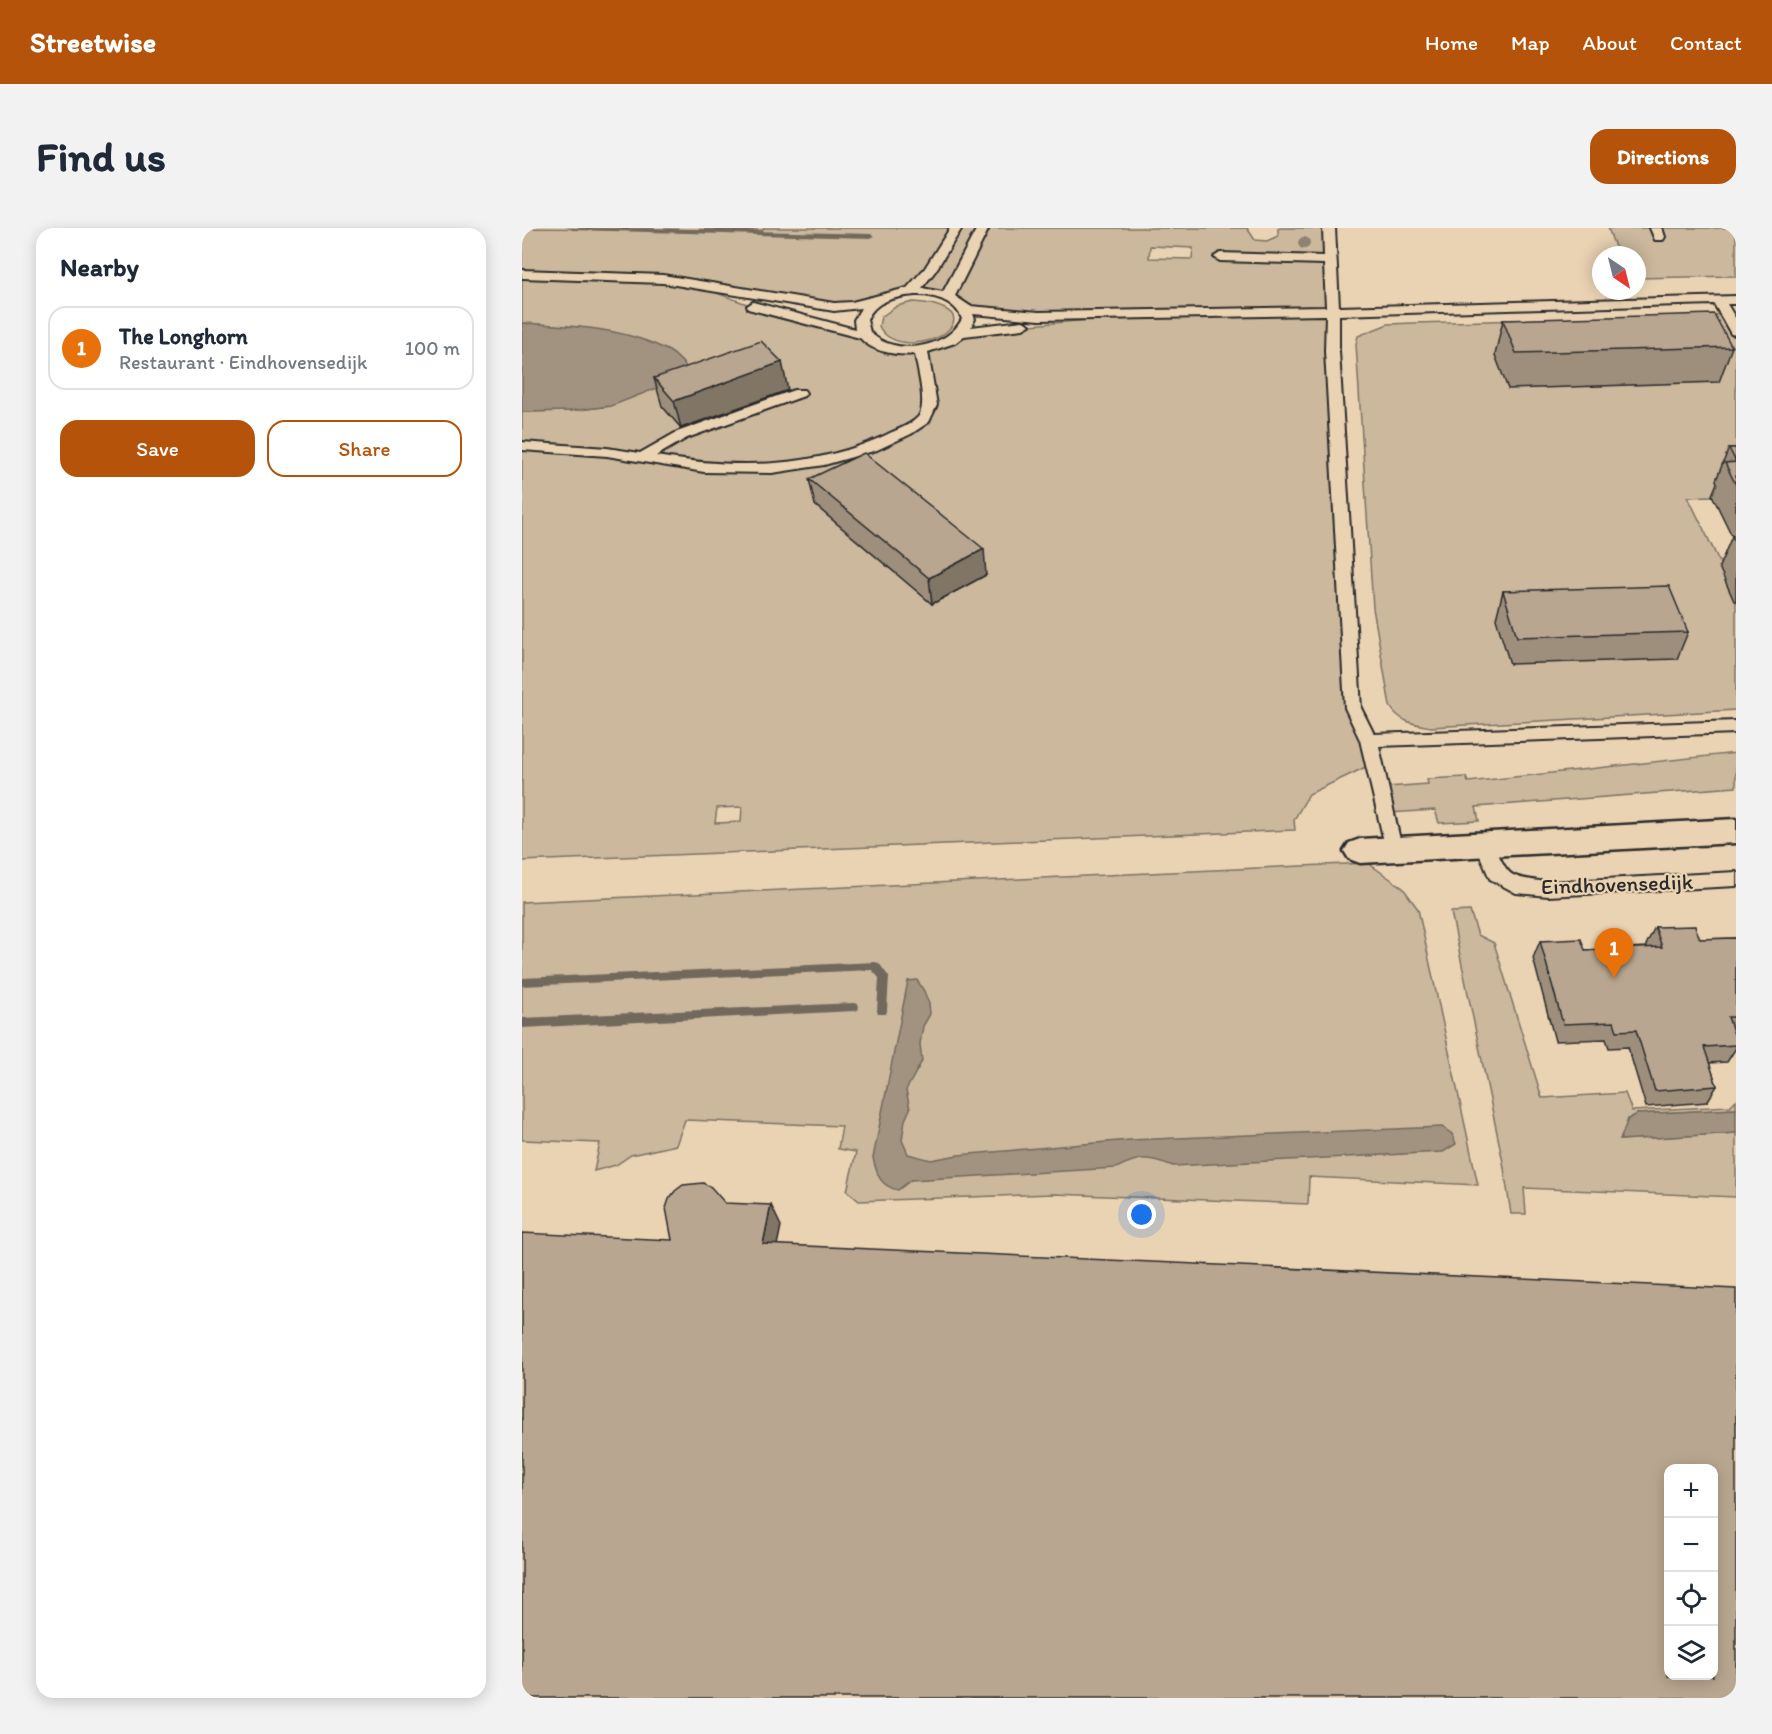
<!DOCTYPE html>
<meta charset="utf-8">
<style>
:root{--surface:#fff;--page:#f2f2f3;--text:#1f2937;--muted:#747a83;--line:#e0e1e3;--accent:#b45309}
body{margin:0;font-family:Itim,sans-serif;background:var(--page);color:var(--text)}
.controls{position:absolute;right:18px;bottom:18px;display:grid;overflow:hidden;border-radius:12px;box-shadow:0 3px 15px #0003}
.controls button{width:54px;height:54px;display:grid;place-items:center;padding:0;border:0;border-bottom:2px solid var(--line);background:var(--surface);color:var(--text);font:30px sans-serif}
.compass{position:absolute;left:1070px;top:18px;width:54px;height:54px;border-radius:50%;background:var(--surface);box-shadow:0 3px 15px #0003;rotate:145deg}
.you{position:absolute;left:620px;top:987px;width:21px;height:21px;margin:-15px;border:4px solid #fff;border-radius:50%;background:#1a73e8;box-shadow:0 0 0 9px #1a73e833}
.badge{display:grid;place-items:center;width:39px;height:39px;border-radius:50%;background:var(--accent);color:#fff;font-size:20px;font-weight:700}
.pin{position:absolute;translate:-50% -50px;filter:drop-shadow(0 2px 3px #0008)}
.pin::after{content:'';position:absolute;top:32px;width:21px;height:18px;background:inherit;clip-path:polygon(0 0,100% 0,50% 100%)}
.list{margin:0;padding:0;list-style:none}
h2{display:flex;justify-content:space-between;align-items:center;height:78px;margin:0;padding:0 24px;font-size:26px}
h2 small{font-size:20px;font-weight:400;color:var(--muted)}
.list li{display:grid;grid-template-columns:39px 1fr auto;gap:18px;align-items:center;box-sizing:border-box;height:84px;margin:0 12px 12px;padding:0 12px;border:2px solid var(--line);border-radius:18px}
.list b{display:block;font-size:22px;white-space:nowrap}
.list p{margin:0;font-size:20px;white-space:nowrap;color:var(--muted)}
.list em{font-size:20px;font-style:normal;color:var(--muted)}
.actions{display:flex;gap:12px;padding:18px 24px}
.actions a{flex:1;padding:14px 0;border:2px solid var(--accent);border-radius:18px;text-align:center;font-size:21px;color:var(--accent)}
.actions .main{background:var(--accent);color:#fff}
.icon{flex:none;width:33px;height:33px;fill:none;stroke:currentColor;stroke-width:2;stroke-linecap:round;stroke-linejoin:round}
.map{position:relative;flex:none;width:1214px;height:1470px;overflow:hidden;border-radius:18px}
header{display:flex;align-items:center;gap:36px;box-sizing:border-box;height:84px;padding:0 30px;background:var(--accent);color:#fff}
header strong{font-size:28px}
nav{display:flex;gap:33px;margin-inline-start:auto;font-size:21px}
.intro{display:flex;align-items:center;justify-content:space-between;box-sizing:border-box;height:144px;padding:0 36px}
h1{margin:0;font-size:42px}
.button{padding:15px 27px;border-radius:18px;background:var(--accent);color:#fff;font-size:21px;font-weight:700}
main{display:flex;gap:36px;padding:0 36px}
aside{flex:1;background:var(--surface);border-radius:18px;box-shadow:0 3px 15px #0003}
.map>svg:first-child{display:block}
.green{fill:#cbb89d;stroke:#7b7264;stroke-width:1.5;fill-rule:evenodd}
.water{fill:#a1937f;stroke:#72695d;stroke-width:1.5}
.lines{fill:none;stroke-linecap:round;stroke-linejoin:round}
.stream{fill:#72695d;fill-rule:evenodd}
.lane-casing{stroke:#2b2b2b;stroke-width:4}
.street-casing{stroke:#2b2b2b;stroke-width:5}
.lane{fill:#ead3b3;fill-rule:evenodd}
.street{fill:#ead3b3;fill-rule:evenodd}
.tree{fill:#8e8272}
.wall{fill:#9e8f7c;stroke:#2b2b2b;stroke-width:1.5}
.shaded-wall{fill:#817465;stroke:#2b2b2b;stroke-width:1.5}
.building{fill:#b8a690;stroke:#2b2b2b;stroke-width:1.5;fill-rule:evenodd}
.labels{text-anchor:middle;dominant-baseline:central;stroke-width:4.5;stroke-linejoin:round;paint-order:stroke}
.street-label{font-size:22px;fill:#2b2b2b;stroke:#ead3b3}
</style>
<header>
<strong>Streetwise</strong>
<nav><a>Home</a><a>Map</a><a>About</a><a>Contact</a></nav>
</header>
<div class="intro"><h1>Find us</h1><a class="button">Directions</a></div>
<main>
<aside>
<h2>Nearby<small></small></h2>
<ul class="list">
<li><span class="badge" style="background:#e8710a">1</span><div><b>The Longhorn</b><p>Restaurant · Eindhovensedijk</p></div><em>100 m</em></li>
</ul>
<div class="actions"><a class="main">Save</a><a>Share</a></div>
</aside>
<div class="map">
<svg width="1214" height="1470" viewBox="0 0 1214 1470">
<rect width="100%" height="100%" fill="#ead3b3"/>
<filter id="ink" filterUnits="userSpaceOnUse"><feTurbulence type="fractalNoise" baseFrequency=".0167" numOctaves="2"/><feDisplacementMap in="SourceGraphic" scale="12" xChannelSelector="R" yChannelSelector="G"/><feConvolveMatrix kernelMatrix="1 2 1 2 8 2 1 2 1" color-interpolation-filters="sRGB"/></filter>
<g filter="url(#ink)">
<!-- green -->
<g class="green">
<path d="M0,0L241,2L242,0H725L733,12L745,13L756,8V0H807L831,480L852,535L787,566L772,592L773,602L0,633V184L47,183L89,178L58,99L0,95ZM628,18L671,20L670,31L627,30ZM176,58L330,78L398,63L435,72L445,82L603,89L461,101L441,104L408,121L365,120L342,107L233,79ZM244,140L267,164L162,203L140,178ZM293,277L398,331L372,344ZM220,579L219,594L193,595L195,580Z"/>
<polygon points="1086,0 1214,0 1214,48 1115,50 1115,27 1096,27"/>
<path d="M391,74C405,74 450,82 424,104C408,118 367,121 357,98L359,89L375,78Z"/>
<path d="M1214,86V267L1166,269L1214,368V482L909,499C892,496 877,494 868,478L851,380L834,116L836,108L866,96L892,95Z"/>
<polygon points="1214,525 1214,559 954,579 957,593 917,595 913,582 867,585 865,559 906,556 905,551 944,549 946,554"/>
<polygon points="846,635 881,660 896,681 956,957 787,949 786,976 532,966 337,973 325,963 334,924 316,921 320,898 163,892 154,917 109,927 94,937 72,943 78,915 0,912 0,674"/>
<polygon points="948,683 956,707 972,715 1020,870 1103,865 1110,883 1208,878 1214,872 1214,881 1115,886 1099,912 1214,905 1214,969 1002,960 1004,986 989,986 981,934 929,684"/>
</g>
<!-- water -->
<g class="water">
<path d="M0,95C49,98 103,99 147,123C156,128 164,139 171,146L89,178L47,183L0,184Z"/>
<path d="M395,752L402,763L407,776L408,786L401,798L398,816L400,833L384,862L388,881L383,892L380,912L386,926L409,932L436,927L608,912L920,899L930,906L934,916L921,924L651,938C625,928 618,928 594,940L389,952L376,962C358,958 355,947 351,930L386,753Z"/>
<polygon points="1214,881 1214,905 1098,912 1106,891 1115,886"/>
</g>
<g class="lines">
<!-- stream -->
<g class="stream">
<polygon points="47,0 124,0 349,6 352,8 349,10 50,2"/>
<polygon points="353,734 357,735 367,749 365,783 364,786 356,786 355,783 357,750 350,742 0,758 0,750"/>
<polygon points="332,775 336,776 337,779 336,782 332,783 0,800 0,790"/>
</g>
<!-- lane casing -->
<g class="lane-casing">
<g id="lane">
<path d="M428,0H440L414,42L400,60L421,64L455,0H467L433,68L448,78L517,84L804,79L802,36L698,33L692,29L698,25L802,28L801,0H813L817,79L1214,68V76H1205L1214,91V107L1209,106L1192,76L817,87V123L839,480L852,506L1214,493V505L857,518L880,621L877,626L871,628L865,626L838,512L823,480L803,123L804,87L517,92L451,86L453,91L449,99L501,93L508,97L501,101L442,108L433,115L406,124L415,177L407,194L389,206L355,222L302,237L250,245L182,244L85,228L0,222V214L85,220L118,225L155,204L272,162H282L284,165L282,168L165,210L134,228C212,241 291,241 364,207C374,202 389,197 396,189C406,177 395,141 393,126C375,128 350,124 338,110L226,81L225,78L231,74L333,101L332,92L339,80L312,83L141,55L0,50V42L141,47L312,75L330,74L385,60L403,40ZM393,67C411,66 434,73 440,91C425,121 371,129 348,104L345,92C353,72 374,69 393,67Z"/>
<polygon points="1128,0 1140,0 1143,9 1141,12 1133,12"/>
<path d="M962,609L968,611C989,648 980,649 1026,654L1214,644V658L1026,668L994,665L968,651L953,616L956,611Z"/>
</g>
</g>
<!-- street casing -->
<g class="street-casing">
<polygon id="street" points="1214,591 1214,615 838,635 827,631 822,623 827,615 838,611"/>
</g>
<!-- lane -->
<use href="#lane" class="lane"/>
<!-- street -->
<use href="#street" class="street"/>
</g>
<!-- trees -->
<circle class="tree" cx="782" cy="15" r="6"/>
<!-- wall -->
<g class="wall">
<polygon points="981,92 1210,119 1197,154 986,161 973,127"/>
<polygon points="132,150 266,162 159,200 140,178"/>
<polygon points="1207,220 1214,220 1214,373 1212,373 1197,339 1210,308 1190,267 1195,255 1194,252"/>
<polygon points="287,251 464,347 410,376 293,277"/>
<polygon points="981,363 1166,404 1155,431 988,436 974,391"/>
<polygon points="1133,699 1178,711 1214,710 1214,805 1211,805 1214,812 1214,820 1205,834 1187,835 1195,858 1185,874 1124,879 1106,819 1087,820 1084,811 1033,813 1011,730 1018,713 1063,722 1125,719 1124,717"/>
</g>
<!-- shaded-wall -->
<g class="shaded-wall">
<polygon points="260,134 266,162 159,200 152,173"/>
<polygon points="462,321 464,347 410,376 407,350"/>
<polygon points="249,977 259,998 251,1037 241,1016"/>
</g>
<!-- building -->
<g class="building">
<polygon points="1192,86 1210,119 994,125 981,92"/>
<polygon points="239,113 260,134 152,173 132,150"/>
<polygon points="1207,220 1214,220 1214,257 1203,235 1214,234"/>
<polygon points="342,225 462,321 407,350 287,251"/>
<polygon points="1210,307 1214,307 1214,316"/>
<polygon points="1147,358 1166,404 995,409 981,363"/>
<polygon points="1173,698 1178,711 1214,710 1214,789 1206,789 1214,812 1214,817 1182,819 1195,858 1133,863 1114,802 1095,803 1092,794 1041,796 1018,713 1059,711 1063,722 1140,719 1133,699"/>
<path d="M181,955L189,959L203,975L249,977L241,1016L1214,1061V1470H0V1005L150,1012L144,980L147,971L153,963L161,957ZM1146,1240H1191V1448H1146Z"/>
</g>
</g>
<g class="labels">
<!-- street labels -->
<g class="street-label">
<text transform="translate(1095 656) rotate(-2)">Eindhovensedijk</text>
</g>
</g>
</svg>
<div class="controls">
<button>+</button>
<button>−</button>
<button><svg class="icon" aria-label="locate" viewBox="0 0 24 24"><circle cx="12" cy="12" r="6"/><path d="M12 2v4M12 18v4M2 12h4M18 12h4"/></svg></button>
<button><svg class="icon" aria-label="layers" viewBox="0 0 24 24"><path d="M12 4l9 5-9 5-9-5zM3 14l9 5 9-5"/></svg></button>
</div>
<svg class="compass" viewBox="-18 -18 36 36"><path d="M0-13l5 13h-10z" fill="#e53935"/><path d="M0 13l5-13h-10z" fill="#747a83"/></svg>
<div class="you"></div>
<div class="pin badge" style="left:1092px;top:750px;background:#e8710a">1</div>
</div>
</main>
